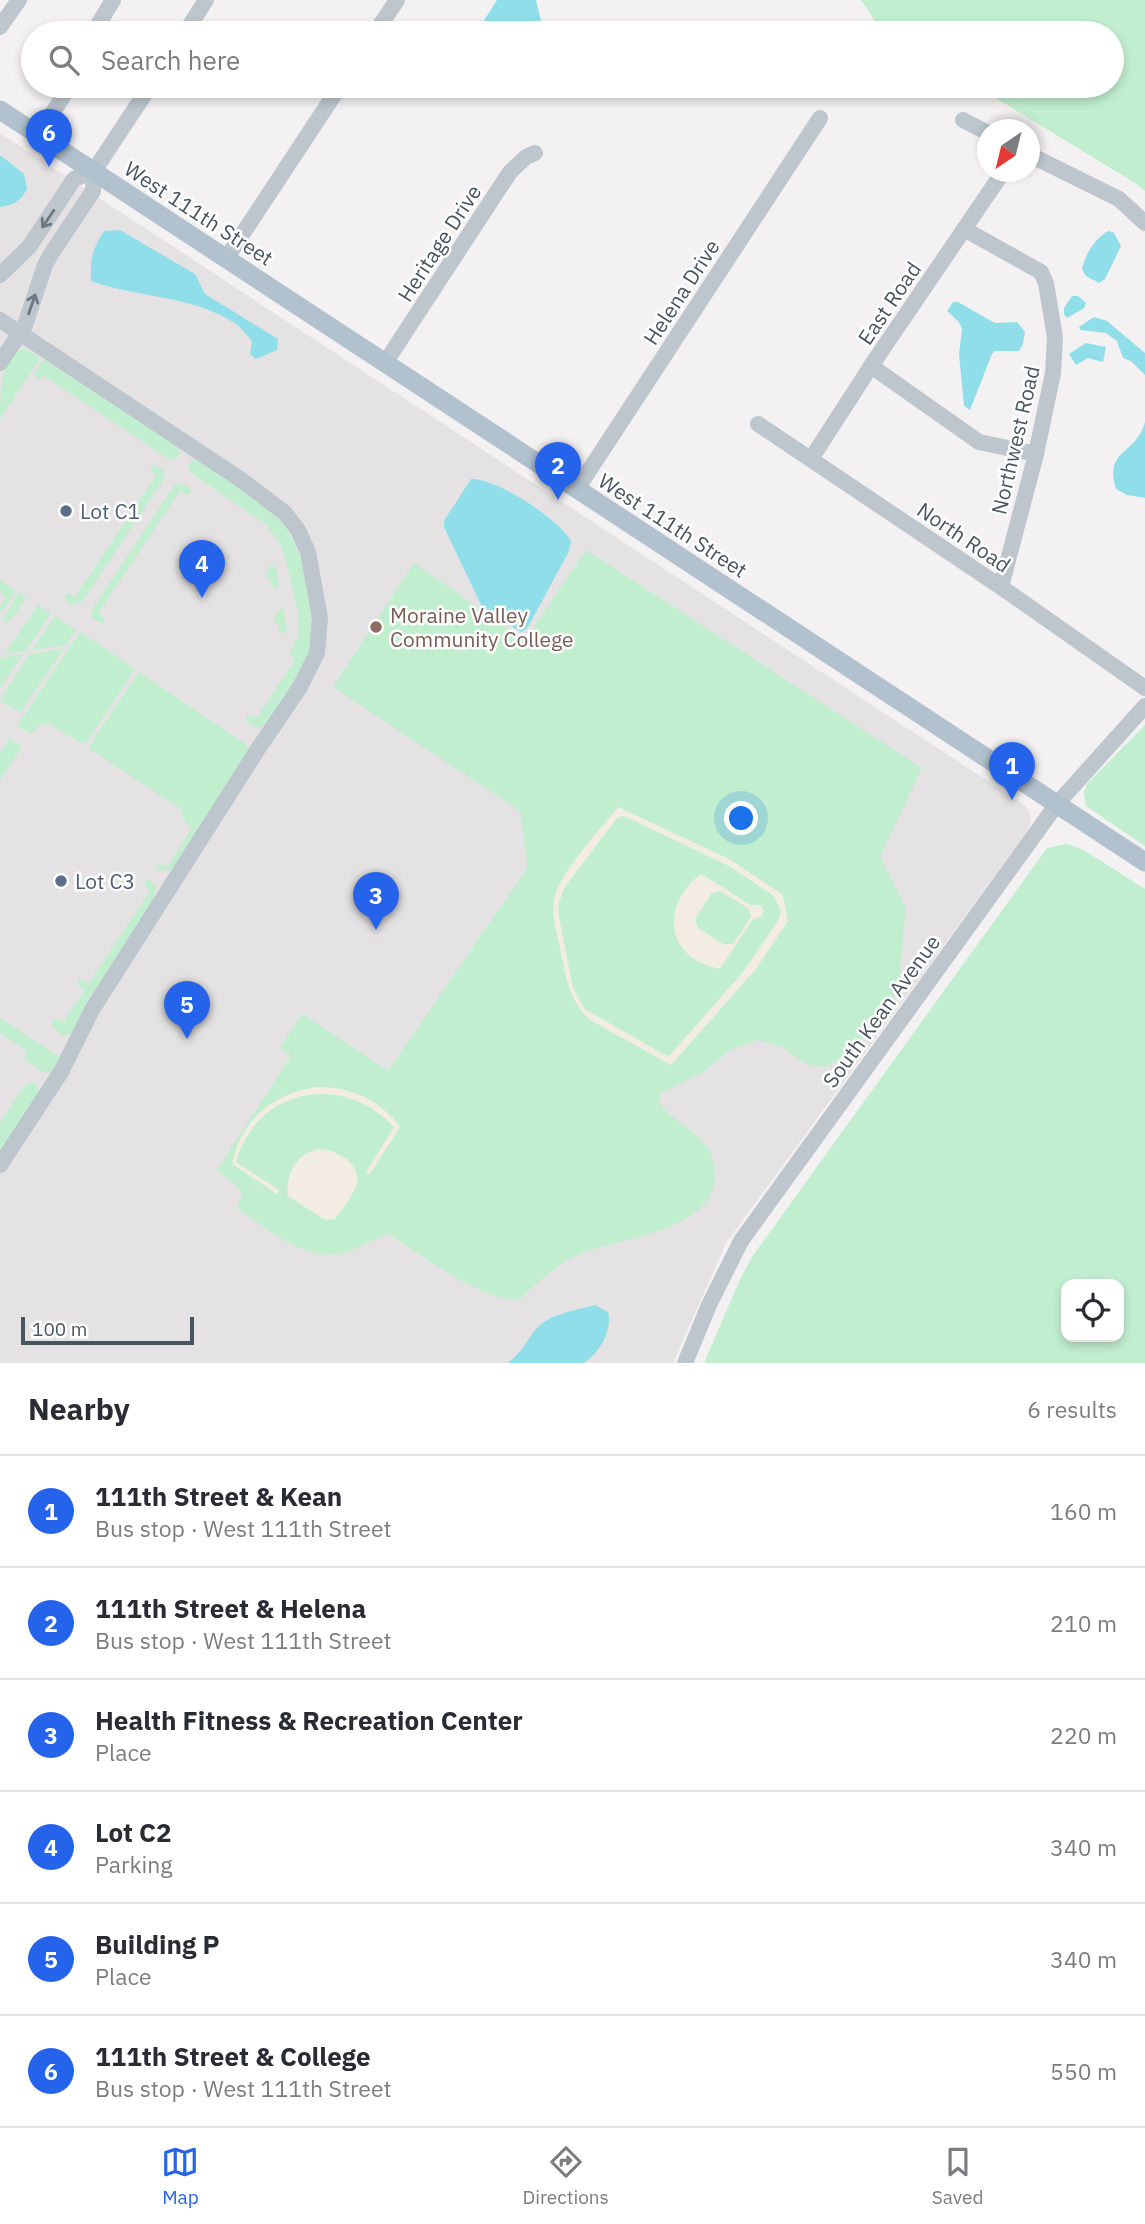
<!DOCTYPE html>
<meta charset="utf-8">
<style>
:root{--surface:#fff;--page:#f2f2f3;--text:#2b2b33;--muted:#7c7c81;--line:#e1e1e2;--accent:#2563eb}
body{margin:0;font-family:"IBM Plex Sans",sans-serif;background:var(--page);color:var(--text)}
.controls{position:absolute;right:21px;bottom:21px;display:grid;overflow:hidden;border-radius:14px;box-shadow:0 4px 10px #0003}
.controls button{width:63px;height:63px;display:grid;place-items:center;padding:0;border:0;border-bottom:2px solid var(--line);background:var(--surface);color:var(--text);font:35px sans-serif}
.compass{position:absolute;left:977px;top:119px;width:63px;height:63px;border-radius:50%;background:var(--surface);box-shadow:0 4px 10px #0003;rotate:215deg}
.scale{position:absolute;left:21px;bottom:18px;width:173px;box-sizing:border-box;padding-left:7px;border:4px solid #49555e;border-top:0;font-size:19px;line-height:24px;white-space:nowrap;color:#49555e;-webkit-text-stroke:5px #fff;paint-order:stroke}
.you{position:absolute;left:742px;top:819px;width:24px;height:24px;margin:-18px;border:5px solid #fff;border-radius:50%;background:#1a73e8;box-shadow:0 0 0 10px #1a73e833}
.badge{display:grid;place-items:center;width:46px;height:46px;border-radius:50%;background:var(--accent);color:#fff;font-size:23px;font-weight:700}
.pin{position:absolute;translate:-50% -58px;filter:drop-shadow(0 2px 4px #0008)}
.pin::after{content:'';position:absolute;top:37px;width:24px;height:21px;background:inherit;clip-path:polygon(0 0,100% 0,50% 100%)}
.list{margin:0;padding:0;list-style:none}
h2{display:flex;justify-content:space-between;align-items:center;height:91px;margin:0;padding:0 28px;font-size:30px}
h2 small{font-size:23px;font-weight:400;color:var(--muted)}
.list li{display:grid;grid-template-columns:46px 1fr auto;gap:21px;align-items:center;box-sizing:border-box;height:112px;padding:0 28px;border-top:2px solid var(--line)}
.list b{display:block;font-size:26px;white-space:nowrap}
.list p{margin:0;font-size:23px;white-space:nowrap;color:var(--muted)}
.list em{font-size:23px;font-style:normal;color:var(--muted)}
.icon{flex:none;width:38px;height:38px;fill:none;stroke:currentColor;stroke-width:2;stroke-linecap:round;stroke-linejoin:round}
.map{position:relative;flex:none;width:1145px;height:1363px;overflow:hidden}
.search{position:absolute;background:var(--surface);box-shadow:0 4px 10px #0003;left:21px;right:21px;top:21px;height:77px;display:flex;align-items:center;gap:18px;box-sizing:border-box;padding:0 24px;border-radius:38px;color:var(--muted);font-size:26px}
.sheet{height:763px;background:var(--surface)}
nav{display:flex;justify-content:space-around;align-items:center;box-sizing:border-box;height:98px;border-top:2px solid var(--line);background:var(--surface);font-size:19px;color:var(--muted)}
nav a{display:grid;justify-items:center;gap:4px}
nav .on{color:var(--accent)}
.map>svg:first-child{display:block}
.education{fill:#e4e2e3}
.green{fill:#c1eecf;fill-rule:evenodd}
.sand{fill:#f3ece2;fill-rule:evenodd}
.water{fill:#90deea}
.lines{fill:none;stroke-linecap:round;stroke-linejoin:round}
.minor{stroke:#bdc6cd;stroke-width:16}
.major{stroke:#b1c2ce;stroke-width:19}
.oneway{stroke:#6c777f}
.service-dot{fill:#5c6f8a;stroke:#fff;stroke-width:2.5}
.education-dot{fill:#8d6e63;stroke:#fff;stroke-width:2.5}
.labels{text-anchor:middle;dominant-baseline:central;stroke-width:5;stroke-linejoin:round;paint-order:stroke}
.street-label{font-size:21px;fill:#49555e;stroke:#fff}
.service-label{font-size:21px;fill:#4e5e75;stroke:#fff;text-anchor:start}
.education-label{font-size:21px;fill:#785e54;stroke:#fff;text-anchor:start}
</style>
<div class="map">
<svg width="1145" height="1363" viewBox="0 0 1145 1363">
<rect width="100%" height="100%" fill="#f3f1f1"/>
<!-- education -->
<polygon class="education" points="0,133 1024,805 1030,813 1031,822 1028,830 726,1243 673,1363 0,1363"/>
<!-- green -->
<g class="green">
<polygon points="861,0 1145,0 1145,191 1135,183 976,86 1112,86 1112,33 883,33"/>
<path d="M24,348L41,357L0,419C0,395 0,357 24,348Z"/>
<polygon points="44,359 176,446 180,451 177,458 170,460 44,376 39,379 33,375"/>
<path d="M194,460H198C221,475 259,495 277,515C302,544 319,606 311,645C307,664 295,681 284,697C278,707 272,719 262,727H255L247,723L246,717L251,715L256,718L295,660L289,654L298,636V611L286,560L278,540L264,523L190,472L188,465Z"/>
<polygon points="153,465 163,470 165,475 163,480 82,602 72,605 65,600 65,595 69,593 75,597 156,475 150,470"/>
<polygon points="178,483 189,487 191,492 187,495 180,491 99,612 105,620 103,624 91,617 93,608 173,487"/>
<path d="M586,550L922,768L880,857L906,908L898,990L856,1047L837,1062L822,1067L807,1064L781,1047L758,1040L730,1050L702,1073L662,1092L659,1100C670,1125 706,1129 714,1163C728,1231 622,1236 578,1255C556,1264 536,1284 519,1300C477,1299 423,1256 389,1234C371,1238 357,1251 339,1254C300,1259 267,1228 237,1208L241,1199V1190L217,1170L291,1056L280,1048L302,1014L388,1071L528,867L520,811L333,687L414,563L525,640Z"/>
<polygon points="271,565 276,567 279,585 277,589 270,585 272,581 265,576"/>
<polygon points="0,580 16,591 1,614 0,606 6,597 0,593"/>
<path d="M19,592L26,597C22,605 15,617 7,622L2,621Z"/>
<polygon points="38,605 51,613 26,651 0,654 6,652"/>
<polygon points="283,608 287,629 283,634 278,630 280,626 273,620 280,609"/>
<polygon points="55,616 76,630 66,645 32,650"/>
<polygon points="80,632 135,669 87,742 83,744 47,723 38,726 31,734 17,726"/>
<polygon points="64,649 20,713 0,700 29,654"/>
<polygon points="23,654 0,689 0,658"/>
<polygon points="139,672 250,747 176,865 167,871 159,870 156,866 160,864 167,867 192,828 185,822 181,809 90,749 90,744"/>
<polygon points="1145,725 1145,846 1086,806 1084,793 1087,784"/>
<polygon points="10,738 22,747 0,780 0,752"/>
<path d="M1067,844L1082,849L1145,889V1363H704L741,1277L754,1254L1047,848ZM1119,1284V1337H1066V1284Z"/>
<polygon points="146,880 150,880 156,887 153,902 86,1004 73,1032 68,1035 62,1035 52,1027 54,1018 63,1022 85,990 78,985 78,981 82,980 89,983 150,891 144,885"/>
<polygon points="0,1018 61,1058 51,1073 43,1072 24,1060 27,1051 0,1033"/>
<polygon points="30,1082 36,1084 39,1092 0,1153 0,1122 24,1086"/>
</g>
<!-- sand -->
<g class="sand">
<path d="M618,807L731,860L783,895L788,921L755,970L671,1065L590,1020C571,1002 567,983 562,958C559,940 551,918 554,900C558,874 601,829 618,807ZM624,816L729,866L774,896L781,910L778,921L743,972L669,1056L661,1053L585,1009L573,988L559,917L558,906L564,888L617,818Z"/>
<path d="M701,874L751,905H760L764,911L761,917L753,919L720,969C713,967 705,965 699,962C661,941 670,896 701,874ZM720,891L748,908L751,917L733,944H723L698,928L695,919L712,893Z"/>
<path d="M317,1087C350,1087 380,1099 400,1127L370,1174L366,1172L394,1127C343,1072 257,1087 236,1162L279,1190L277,1194L232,1164C241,1120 273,1093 317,1087Z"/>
<path d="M318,1149C335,1149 364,1164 356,1186C352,1197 342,1209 335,1219L325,1220L288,1196C286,1173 295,1155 318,1149Z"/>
</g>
<!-- water -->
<g class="water">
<polygon points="497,0 536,0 544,33 476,33"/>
<polygon points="516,86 549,86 546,95 523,96"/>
<path d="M0,155L24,174L27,188C22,201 13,205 0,207Z"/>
<path d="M120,230L195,274L205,294L278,339L277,350L256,359L250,354L252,341C247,335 240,326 233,322C190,295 138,298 91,281C90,259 92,250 104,231Z"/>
<path d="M1109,231L1114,233L1121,246L1105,279L1099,283L1086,276L1082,269C1085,255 1095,237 1109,231Z"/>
<polygon points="1072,296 1078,296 1086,303 1084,308 1067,318 1064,314 1064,308"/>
<polygon points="953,302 958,302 995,323 1017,322 1025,332 1023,344 1019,351 995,351 992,354 970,410 964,406 959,354 962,329 959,322 947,311"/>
<polygon points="1094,317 1107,321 1145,353 1145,375 1131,361 1123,358 1117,341 1106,333 1080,330 1079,327"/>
<polygon points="1086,343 1106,347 1103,362 1088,358 1076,365 1069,354"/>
<path d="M1145,422V498L1127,495L1116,489C1104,448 1136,456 1145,422Z"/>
<path d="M471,479C495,477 560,520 571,541L569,551L527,629L521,632L482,607L444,527V521Z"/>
<path d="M595,1305L608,1312C613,1329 599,1355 583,1363H508C524,1351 529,1335 541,1324C555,1313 578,1310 595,1305Z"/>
</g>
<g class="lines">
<!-- minor -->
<g class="minor">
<polyline points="0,27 19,0"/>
<polyline points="93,33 113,0"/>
<polyline points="185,33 206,0"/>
<polyline points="375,33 397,0"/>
<polyline points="963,120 988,133"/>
<polyline points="38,135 70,86"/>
<polyline points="1030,155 1119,199 1145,223"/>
<polyline points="94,171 150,86"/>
<polyline points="964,229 1041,272 1046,283 1055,337 1053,373 1036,454 1001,587"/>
<polyline points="226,259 340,86"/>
<polyline points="0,275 29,247 74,179 94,171"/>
<polyline points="0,320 240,479 285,513 298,530 308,552 320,618 317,653 300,687 258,749 92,1010 61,1072 0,1165"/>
<polyline points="0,363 25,325 45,265 51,254 93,191 94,171"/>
<polyline points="385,363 510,172 526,157 535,153"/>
<polyline points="871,366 979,442 1036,454"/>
<polyline points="758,424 1001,587 1145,688"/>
<polyline points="811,459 871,366 1003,172"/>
<polyline points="577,489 820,118"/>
<polyline points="685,1363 709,1305 741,1241 1057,804 1145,706"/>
</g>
<!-- major -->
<polyline class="major" points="0,110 1145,862"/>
</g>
<!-- one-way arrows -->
<defs><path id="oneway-shaft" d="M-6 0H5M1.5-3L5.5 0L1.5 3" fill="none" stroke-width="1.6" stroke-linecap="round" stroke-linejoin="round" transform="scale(1.75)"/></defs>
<g class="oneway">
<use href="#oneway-shaft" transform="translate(48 219) rotate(124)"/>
<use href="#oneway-shaft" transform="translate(32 304) rotate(-71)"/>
</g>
<!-- markers -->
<g class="service-dot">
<circle cx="66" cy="511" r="7"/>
<circle cx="61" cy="881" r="7"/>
</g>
<circle class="education-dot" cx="376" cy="627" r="7"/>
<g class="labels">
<!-- street labels -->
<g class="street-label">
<text transform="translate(199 213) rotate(33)">West 111th Street</text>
<text transform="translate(439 243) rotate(-57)">Heritage Drive</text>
<text transform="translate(681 292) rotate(-57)">Helena Drive</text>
<text transform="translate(889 303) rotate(-56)">East Road</text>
<text transform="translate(1015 440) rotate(-77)">Northwest Road</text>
<text transform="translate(673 525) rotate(33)">West 111th Street</text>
<text transform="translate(964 537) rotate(34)">North Road</text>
<text transform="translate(881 1011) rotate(-54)">South Kean Avenue</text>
</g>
<!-- service labels -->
<g class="service-label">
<text x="80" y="511">Lot C1</text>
<text x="75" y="881">Lot C3</text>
</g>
<!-- education labels -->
<g class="education-label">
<text x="390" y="615">Moraine Valley<tspan x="390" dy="24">Community College</tspan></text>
</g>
</g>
</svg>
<div class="controls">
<button><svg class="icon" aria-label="locate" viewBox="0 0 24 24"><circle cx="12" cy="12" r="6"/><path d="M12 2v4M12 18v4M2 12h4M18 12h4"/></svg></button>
</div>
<svg class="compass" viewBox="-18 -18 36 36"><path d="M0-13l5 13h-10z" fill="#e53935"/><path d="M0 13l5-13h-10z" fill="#7c7c81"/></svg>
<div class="scale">100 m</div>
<div class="you"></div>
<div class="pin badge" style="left:1012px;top:800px">1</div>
<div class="pin badge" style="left:558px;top:500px">2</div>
<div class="pin badge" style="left:376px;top:930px">3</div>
<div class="pin badge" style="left:202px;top:598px">4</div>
<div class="pin badge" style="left:187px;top:1039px">5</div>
<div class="pin badge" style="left:49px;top:167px">6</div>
<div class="search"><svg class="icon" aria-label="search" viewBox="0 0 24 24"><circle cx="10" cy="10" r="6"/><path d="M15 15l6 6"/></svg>Search here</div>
</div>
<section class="sheet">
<h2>Nearby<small>6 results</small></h2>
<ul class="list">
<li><span class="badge">1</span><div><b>111th Street &amp; Kean</b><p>Bus stop · West 111th Street</p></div><em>160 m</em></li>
<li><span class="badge">2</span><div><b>111th Street &amp; Helena</b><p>Bus stop · West 111th Street</p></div><em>210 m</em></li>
<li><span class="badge">3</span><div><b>Health Fitness &amp; Recreation Center</b><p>Place</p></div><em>220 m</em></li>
<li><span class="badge">4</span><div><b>Lot C2</b><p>Parking</p></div><em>340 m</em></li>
<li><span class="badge">5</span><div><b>Building P</b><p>Place</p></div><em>340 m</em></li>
<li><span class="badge">6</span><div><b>111th Street &amp; College</b><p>Bus stop · West 111th Street</p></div><em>550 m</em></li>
</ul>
</section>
<nav>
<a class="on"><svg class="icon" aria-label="map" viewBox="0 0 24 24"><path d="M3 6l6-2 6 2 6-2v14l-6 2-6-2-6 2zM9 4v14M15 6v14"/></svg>Map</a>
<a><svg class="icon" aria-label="directions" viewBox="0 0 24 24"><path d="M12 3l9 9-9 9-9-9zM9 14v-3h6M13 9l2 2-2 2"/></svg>Directions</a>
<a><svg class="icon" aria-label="saved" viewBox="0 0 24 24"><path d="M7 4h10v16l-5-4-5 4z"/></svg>Saved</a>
</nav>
